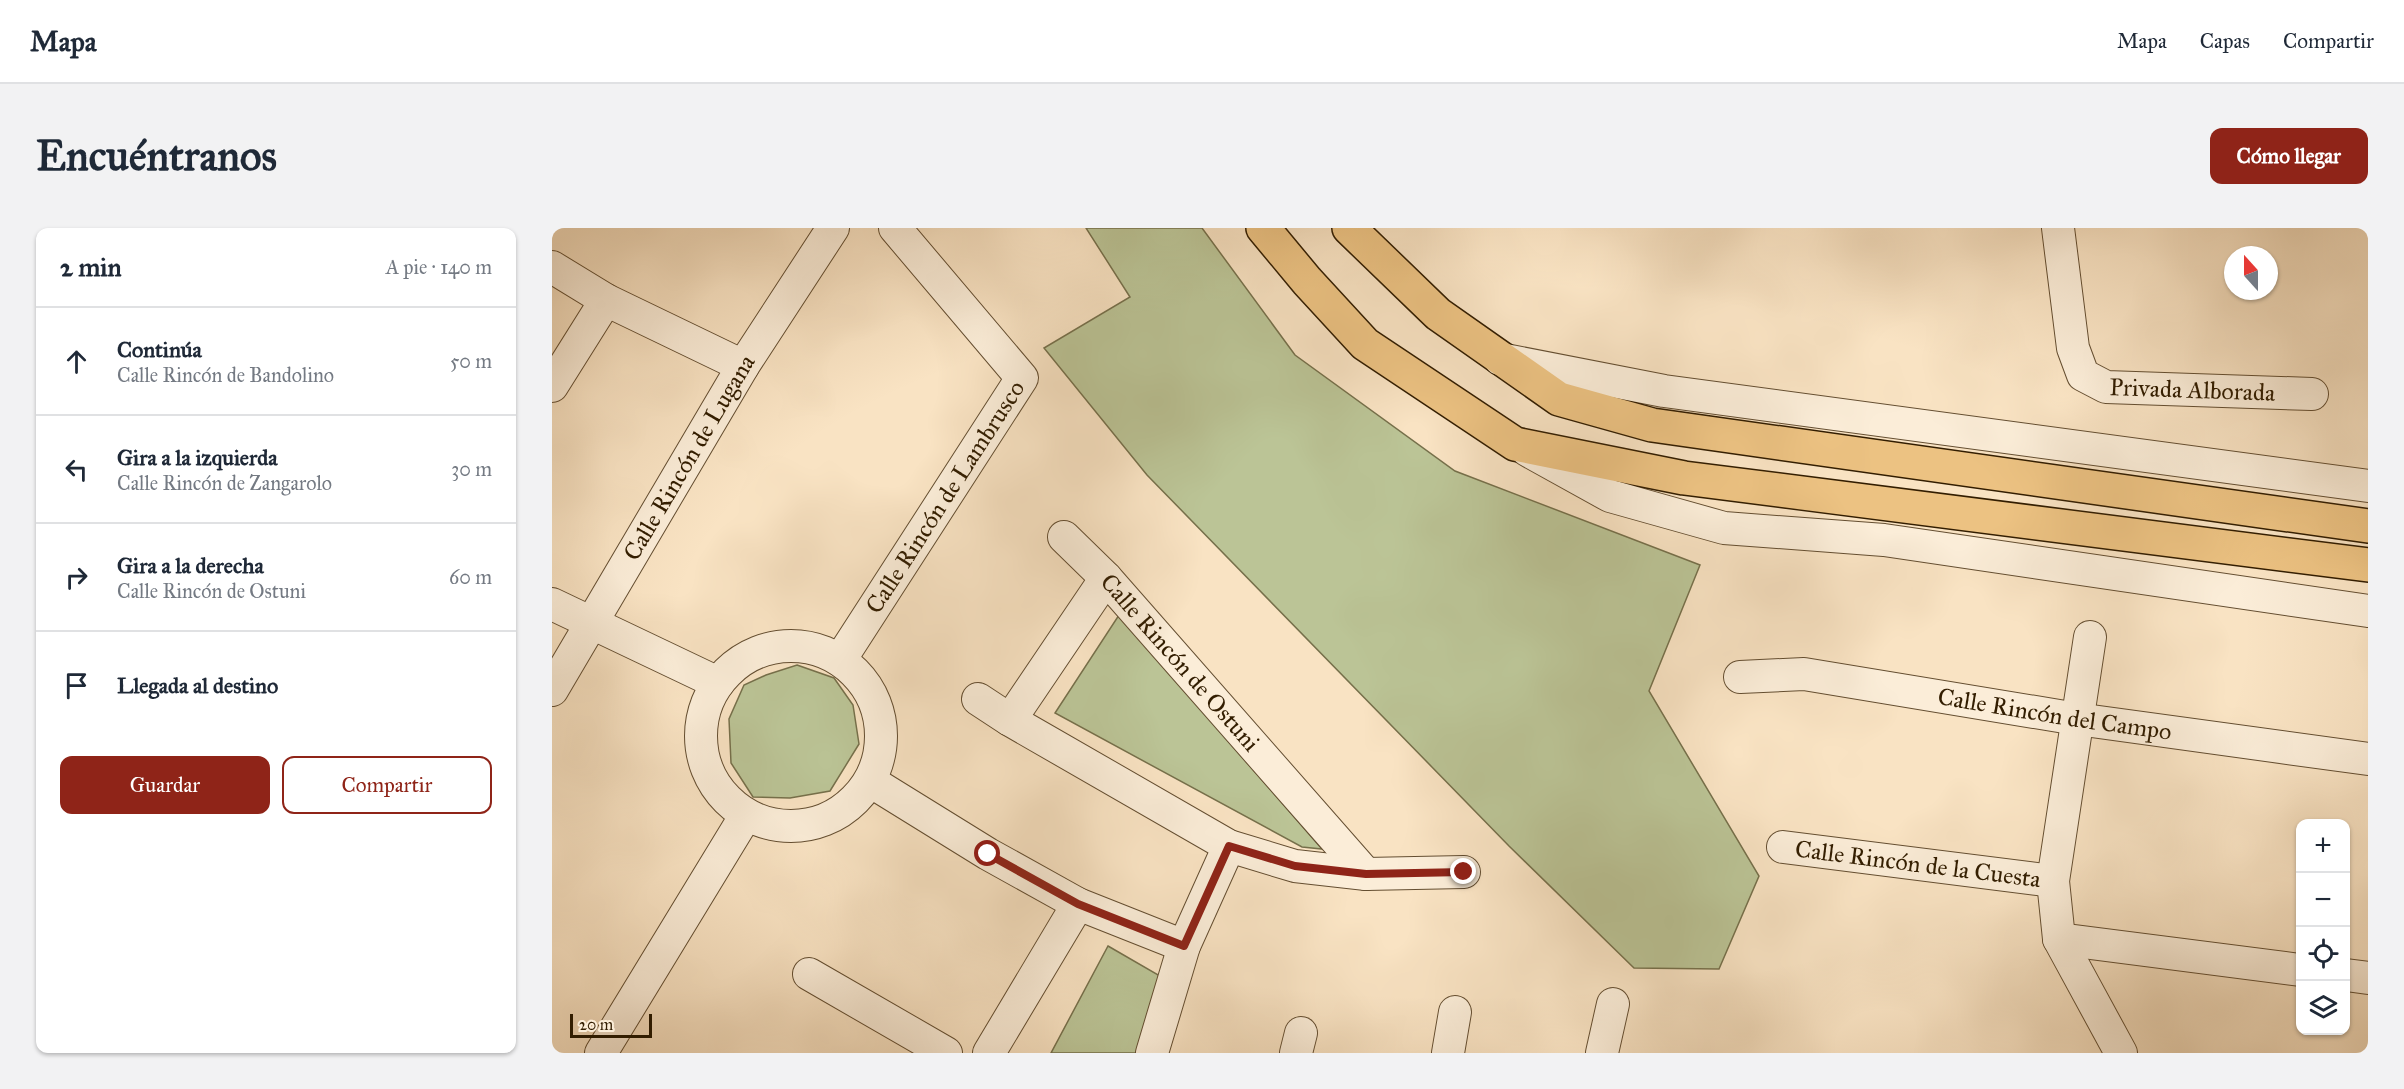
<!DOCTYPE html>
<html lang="es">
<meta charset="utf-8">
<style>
:root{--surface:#fff;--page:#f2f2f3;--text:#1f2937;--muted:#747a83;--line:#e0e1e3;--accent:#8f2418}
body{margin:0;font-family:"IM FELL Great Primer",serif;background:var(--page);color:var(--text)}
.controls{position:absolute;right:18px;bottom:18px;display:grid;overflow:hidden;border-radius:12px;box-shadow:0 2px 4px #0004}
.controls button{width:54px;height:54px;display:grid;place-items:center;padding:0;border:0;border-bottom:2px solid var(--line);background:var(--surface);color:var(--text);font:30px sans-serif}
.compass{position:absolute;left:1672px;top:18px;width:54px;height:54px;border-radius:50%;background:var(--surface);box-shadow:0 2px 4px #0004;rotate:339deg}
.scale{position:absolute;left:18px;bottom:15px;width:82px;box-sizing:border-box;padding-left:6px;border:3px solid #321d00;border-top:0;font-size:16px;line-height:21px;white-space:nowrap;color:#321d00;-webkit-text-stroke:4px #fbedd8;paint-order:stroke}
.stop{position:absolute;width:18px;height:18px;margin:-14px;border:4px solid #8f2418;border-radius:50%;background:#fff}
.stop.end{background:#8f2418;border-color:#fff;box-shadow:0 2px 6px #0008}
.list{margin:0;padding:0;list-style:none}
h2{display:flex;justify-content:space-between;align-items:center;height:78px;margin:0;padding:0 24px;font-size:26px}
h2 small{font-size:20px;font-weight:400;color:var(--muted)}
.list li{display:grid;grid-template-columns:39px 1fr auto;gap:18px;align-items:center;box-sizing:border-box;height:108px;padding:0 24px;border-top:2px solid var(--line)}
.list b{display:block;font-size:22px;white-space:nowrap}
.list p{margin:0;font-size:20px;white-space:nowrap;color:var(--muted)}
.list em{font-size:20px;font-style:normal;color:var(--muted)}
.actions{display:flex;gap:12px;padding:18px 24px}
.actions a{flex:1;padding:14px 0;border:2px solid var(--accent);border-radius:12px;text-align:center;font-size:21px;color:var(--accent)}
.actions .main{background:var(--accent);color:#fff}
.icon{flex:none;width:33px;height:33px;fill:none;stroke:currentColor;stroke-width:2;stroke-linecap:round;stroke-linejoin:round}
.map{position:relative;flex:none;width:1816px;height:825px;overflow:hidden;border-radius:12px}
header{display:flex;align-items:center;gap:36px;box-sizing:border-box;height:84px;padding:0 30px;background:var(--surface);border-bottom:2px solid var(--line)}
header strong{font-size:28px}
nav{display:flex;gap:33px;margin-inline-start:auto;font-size:21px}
.intro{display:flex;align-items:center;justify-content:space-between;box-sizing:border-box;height:144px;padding:0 36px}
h1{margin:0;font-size:42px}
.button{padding:15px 27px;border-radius:12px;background:var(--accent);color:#fff;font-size:21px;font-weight:700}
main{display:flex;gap:36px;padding:0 36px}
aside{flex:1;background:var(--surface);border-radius:12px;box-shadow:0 2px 4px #0004}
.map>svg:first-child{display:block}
.green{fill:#bbc496;stroke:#76704b;stroke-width:1.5}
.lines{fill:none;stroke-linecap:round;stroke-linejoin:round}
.minor-casing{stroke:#644e31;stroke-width:34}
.major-casing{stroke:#321d00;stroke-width:36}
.minor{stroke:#fbedd8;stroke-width:32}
.major{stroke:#ecc282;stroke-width:33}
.route{stroke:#8f2418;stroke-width:8}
.labels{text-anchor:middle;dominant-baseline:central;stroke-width:4.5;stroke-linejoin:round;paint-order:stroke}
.street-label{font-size:24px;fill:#321d00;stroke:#fbedd8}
</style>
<header>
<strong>Mapa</strong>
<nav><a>Mapa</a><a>Capas</a><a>Compartir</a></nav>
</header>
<div class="intro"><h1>Encuéntranos</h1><a class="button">Cómo llegar</a></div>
<main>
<aside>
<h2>2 min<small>A pie · 140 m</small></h2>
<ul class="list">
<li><svg class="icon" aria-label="ahead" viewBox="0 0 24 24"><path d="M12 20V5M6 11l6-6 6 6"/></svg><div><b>Continúa</b><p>Calle Rincón de Bandolino</p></div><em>50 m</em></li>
<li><svg class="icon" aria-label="left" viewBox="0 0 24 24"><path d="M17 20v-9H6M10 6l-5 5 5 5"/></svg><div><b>Gira a la izquierda</b><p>Calle Rincón de Zangarolo</p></div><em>30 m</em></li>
<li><svg class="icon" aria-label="right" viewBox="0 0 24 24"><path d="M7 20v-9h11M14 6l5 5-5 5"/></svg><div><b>Gira a la derecha</b><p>Calle Rincón de Ostuni</p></div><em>60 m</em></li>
<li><svg class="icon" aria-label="arrive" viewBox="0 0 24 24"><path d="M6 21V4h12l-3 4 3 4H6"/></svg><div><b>Llegada al destino</b></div></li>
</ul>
<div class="actions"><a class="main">Guardar</a><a>Compartir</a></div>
</aside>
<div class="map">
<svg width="1816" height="825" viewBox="0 0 1816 825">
<rect width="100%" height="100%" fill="#f9e3c3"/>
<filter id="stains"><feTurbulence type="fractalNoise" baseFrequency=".00333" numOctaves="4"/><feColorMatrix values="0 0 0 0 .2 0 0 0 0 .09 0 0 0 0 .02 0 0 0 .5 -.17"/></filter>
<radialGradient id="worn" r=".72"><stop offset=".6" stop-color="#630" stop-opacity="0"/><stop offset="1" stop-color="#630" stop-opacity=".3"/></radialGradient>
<!-- green -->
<g class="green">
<polygon points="534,0 650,0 743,127 903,243 1148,337 1097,463 1207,648 1167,741 1082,740 957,618 595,247 492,120 578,69"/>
<polygon points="567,387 770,621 750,619 503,485"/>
<polygon points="245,437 282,450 301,477 307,516 278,563 238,570 201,569 179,535 177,491 192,457 214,447"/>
<polygon points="556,718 615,752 595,825 499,825"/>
</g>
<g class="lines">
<!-- minor casing -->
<g class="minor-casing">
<g id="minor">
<path id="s1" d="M1506,0L1521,120L1531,147L1554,159L1760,166"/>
<polyline points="0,39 54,72 191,138"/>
<polyline points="948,131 1112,163 1816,258"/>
<polyline points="0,158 54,72"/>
<polyline points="975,222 1058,268 1172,300 1332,312 1816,383"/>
<path id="s2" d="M512,309L554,350L814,646"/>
<polyline points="0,376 166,455"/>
<polyline points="1538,409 1501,653 1507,711 1569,825"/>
<circle cx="239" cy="508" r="90"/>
<path id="s3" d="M288,432L470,150L343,0"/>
<path id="s4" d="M1188,449L1252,446L1525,491L1816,531"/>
<path id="s5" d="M0,462L191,138L281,0"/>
<polyline points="426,471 458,492 677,618 743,638 814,646 912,644"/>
<polyline points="458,492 554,350"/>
<polyline points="318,553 436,626 526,676 632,718"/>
<path id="s6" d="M1231,619L1501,653"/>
<polyline points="1507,711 1748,742"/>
<polyline points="257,746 394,825"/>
<polyline points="1794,747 1816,750"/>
<polyline points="49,825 194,587"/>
<polyline points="437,825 526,676"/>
<polyline points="600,825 632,718 677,618"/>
<polyline points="744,825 749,805"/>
<polyline points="896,825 903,784"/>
<polyline points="1050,825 1061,776"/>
</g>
</g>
<!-- major casing -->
<g class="major-casing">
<g id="major">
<polyline points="711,0 755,53 813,116 963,216 1132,250 1816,337"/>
<polyline points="797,0 886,86 1007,171 1100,197 1816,298"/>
</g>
</g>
<!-- minor -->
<use href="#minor" class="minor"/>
<!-- major -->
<use href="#major" class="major"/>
</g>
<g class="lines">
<!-- route -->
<polyline class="route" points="436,626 526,676 632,718 677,618 743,638 814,646 912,644"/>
</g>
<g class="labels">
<!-- street labels -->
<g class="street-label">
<text stroke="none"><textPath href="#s1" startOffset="262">Privada Alborada</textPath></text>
<text stroke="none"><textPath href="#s5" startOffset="270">Calle Rincón de Lugana</textPath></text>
<text stroke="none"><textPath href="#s3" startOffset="194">Calle Rincón de Lambrusco</textPath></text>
<text stroke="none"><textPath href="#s2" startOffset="171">Calle Rincón de Ostuni</textPath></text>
<text stroke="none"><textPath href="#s4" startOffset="318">Calle Rincón del Campo</textPath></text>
<text stroke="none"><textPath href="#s6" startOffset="136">Calle Rincón de la Cuesta</textPath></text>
</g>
</g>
<rect width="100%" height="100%" filter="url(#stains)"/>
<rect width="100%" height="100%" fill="url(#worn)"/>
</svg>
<div class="controls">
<button>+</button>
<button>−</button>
<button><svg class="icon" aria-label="locate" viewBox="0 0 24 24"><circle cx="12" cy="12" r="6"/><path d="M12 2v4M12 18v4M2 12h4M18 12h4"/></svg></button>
<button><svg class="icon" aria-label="layers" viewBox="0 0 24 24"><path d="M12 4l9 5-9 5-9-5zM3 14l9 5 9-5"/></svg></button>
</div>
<svg class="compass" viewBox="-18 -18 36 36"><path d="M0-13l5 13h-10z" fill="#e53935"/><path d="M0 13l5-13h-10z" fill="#747a83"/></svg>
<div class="scale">20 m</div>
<div class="stop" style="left:436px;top:626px"></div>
<div class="stop end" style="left:912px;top:644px"></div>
</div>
</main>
